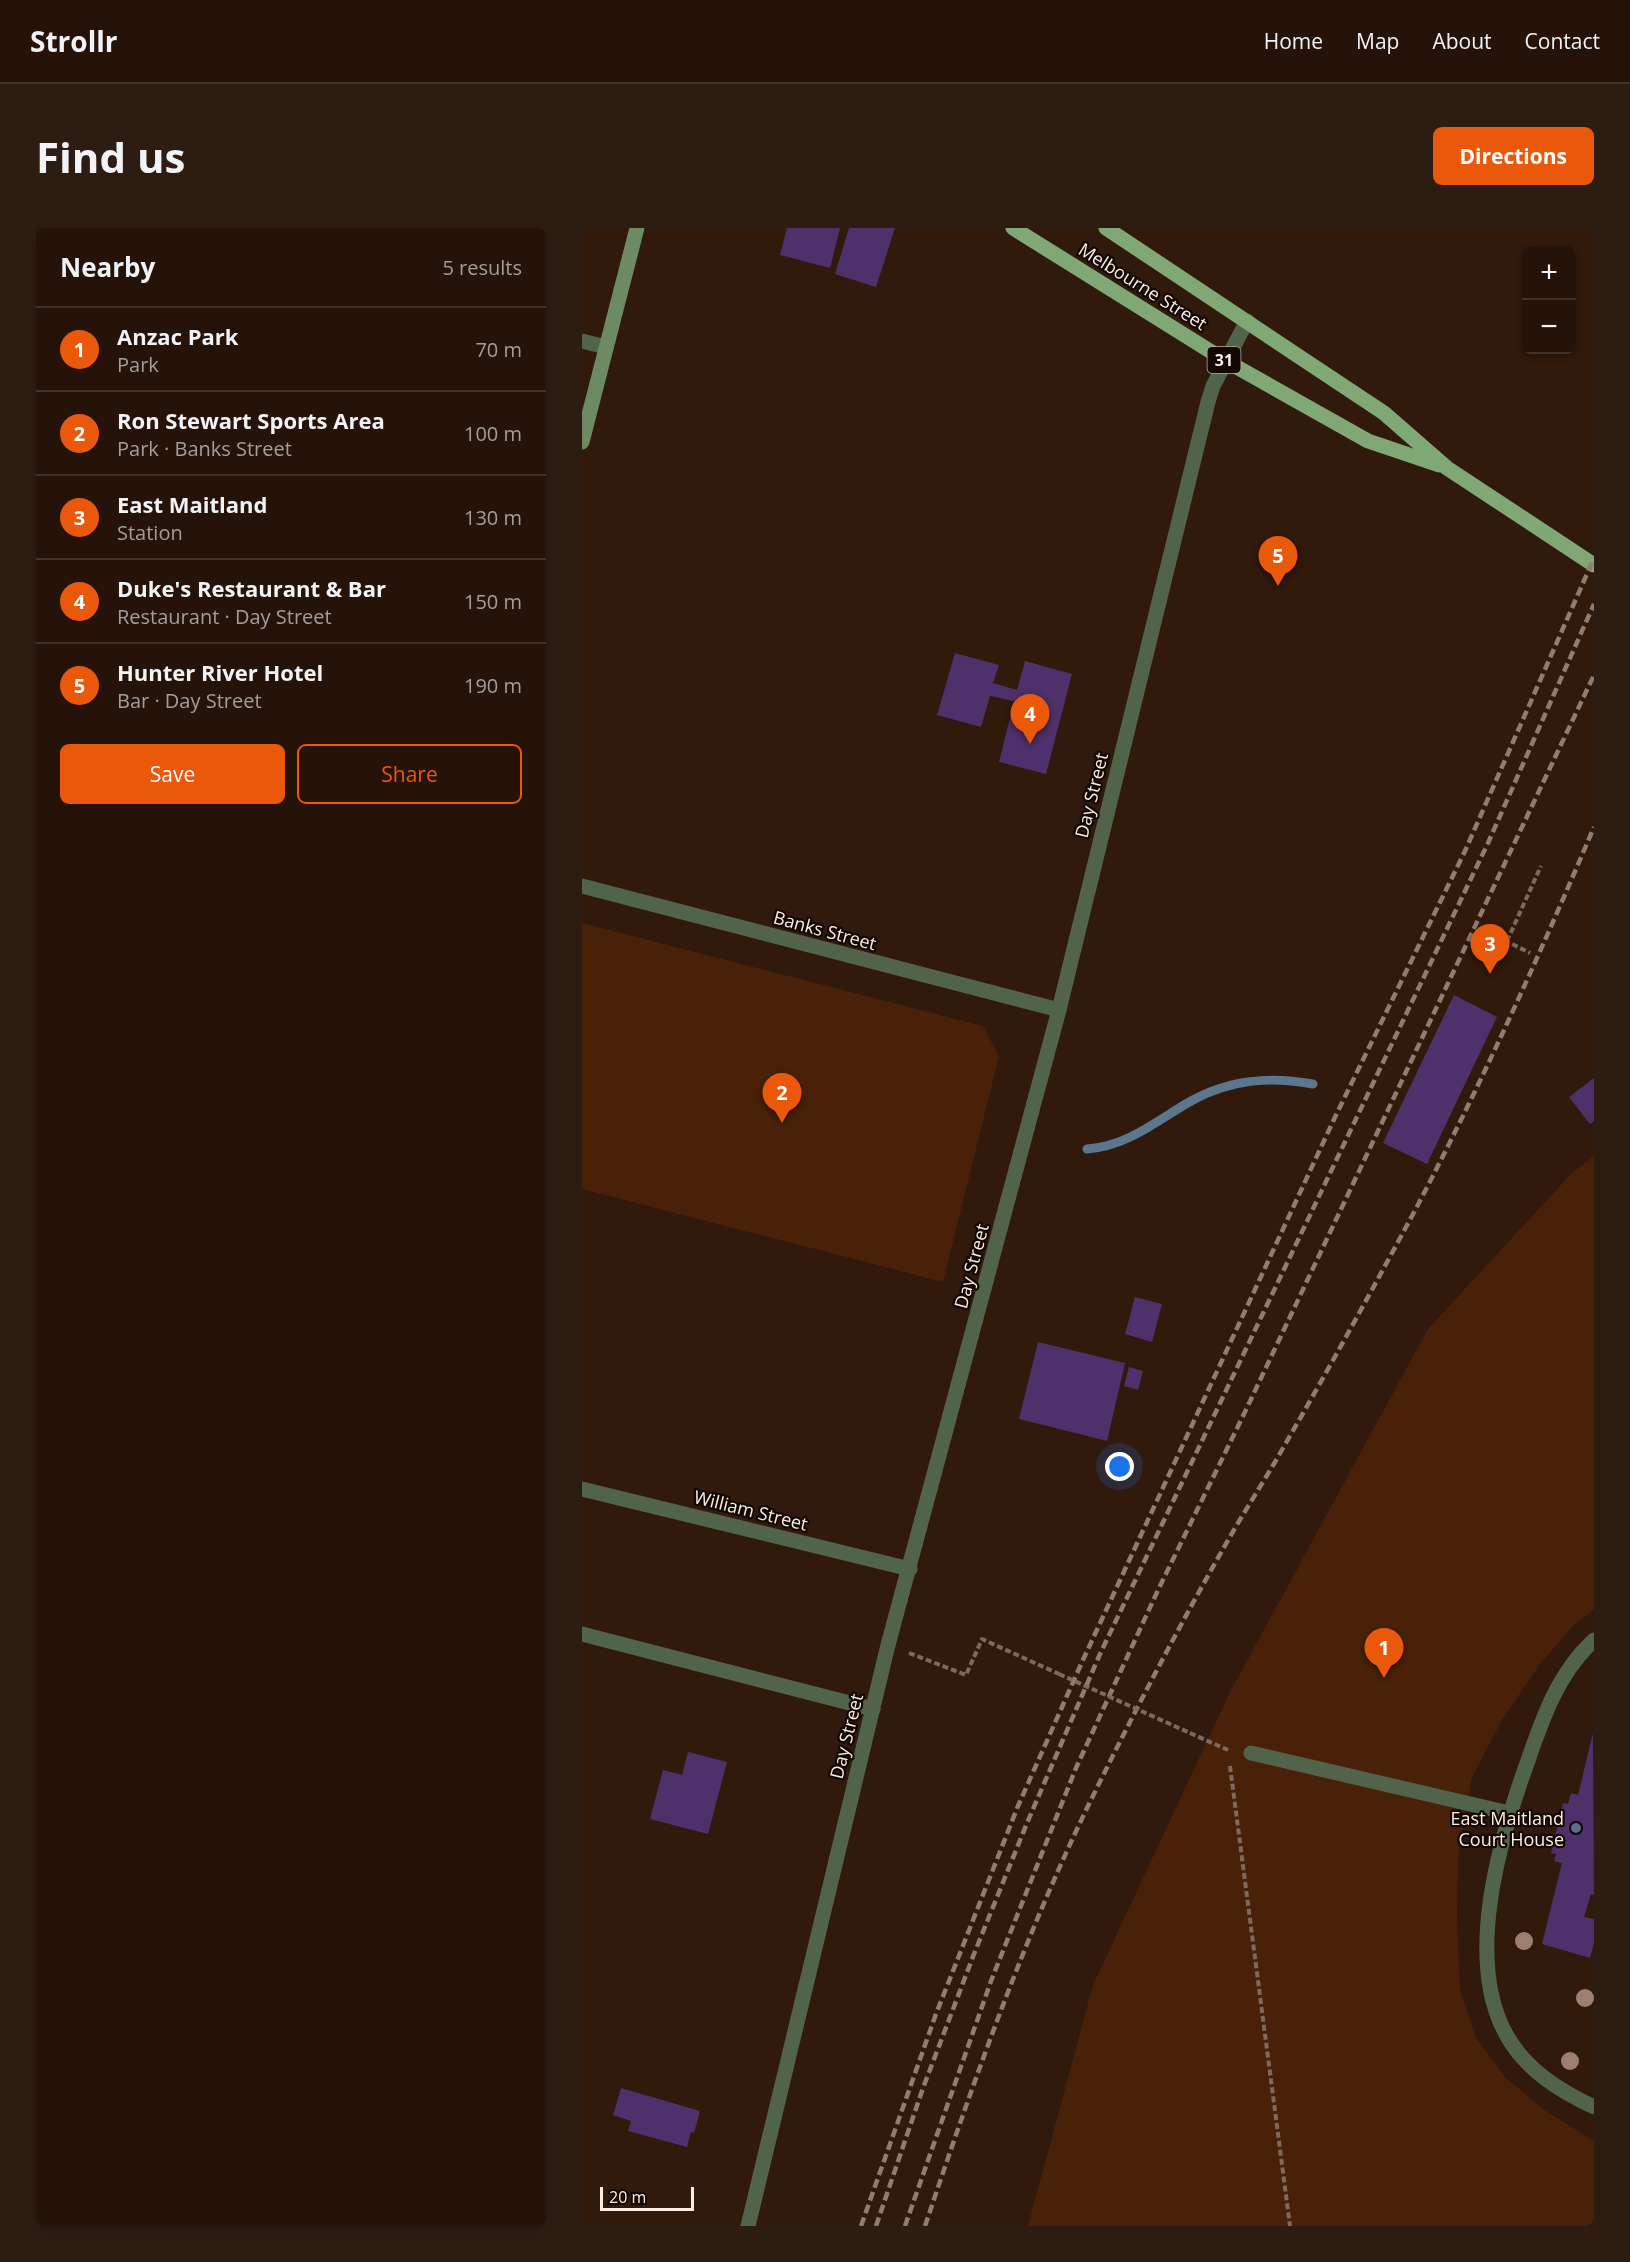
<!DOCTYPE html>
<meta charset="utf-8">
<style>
:root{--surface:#251309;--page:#2d1c12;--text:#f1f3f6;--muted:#a39e9c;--line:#42322a;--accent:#ea580c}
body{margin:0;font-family:"Open Sans",sans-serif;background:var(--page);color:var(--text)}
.controls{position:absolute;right:18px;top:18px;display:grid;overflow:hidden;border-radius:9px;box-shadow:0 3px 9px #0003}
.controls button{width:54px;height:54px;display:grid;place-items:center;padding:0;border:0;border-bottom:2px solid var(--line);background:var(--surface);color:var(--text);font:30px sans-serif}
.scale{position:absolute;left:18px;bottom:15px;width:94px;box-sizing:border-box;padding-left:6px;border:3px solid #feede4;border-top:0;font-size:16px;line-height:21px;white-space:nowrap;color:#feede4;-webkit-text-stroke:4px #110703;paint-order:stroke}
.you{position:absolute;left:538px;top:1239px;width:21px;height:21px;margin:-15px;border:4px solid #fff;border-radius:50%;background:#1a73e8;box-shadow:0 0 0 9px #1a73e833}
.badge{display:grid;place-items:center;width:39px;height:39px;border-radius:50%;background:var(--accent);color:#fff;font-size:20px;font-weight:700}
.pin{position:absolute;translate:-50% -50px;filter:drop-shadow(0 2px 3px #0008)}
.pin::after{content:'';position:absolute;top:32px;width:21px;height:18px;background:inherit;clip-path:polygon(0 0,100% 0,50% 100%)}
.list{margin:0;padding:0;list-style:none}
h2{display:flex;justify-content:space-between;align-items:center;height:78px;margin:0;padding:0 24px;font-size:26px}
h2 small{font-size:20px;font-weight:400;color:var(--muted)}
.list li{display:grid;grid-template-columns:39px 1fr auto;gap:18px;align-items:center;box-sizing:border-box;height:84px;padding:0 24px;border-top:2px solid var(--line)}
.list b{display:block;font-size:22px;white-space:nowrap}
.list p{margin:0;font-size:20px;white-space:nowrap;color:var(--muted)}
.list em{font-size:20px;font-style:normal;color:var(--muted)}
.actions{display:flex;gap:12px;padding:18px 24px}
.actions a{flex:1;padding:14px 0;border:2px solid var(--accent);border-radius:9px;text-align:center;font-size:21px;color:var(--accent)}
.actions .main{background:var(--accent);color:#fff}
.map{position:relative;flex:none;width:1012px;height:1998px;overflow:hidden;border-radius:9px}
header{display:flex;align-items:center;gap:36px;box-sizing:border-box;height:84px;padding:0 30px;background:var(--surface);border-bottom:2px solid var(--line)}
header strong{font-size:28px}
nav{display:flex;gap:33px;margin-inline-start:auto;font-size:21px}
.intro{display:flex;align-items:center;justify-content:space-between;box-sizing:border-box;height:144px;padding:0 36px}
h1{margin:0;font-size:42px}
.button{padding:15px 27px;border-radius:9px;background:var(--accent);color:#fff;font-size:21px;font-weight:700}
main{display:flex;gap:36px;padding:0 36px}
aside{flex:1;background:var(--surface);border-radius:9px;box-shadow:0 3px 9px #0003}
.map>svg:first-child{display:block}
.green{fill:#482108}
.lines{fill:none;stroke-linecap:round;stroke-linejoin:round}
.stream{stroke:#5a778e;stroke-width:9}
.building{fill:#4e306a}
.path{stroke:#7e695e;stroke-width:4;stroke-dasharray:6 3;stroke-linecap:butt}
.lane{stroke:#51644b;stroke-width:15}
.street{stroke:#51644b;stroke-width:15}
.secondary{stroke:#6c8b62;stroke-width:15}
.primary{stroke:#80a874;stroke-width:15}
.rail{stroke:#907c70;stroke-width:4.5;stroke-dasharray:9 4.5;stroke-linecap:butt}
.path-bridge{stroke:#7e695e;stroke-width:4;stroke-dasharray:6 3;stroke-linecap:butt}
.tree{fill:#9e7e6c}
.service-dot{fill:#5c6f8a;stroke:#110703;stroke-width:2}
.labels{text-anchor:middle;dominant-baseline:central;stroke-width:4.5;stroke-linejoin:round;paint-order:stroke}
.shield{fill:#110703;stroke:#b7a8a0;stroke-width:1.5}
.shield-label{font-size:16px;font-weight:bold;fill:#feede4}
.street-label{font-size:18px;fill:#feede4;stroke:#110703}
.poi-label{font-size:18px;fill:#feede4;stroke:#110703;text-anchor:end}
</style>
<header>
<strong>Strollr</strong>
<nav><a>Home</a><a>Map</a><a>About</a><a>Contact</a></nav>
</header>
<div class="intro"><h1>Find us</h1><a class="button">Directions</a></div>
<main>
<aside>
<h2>Nearby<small>5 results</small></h2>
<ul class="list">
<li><span class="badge">1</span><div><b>Anzac Park</b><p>Park</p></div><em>70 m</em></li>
<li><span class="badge">2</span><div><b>Ron Stewart Sports Area</b><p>Park · Banks Street</p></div><em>100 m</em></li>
<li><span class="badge">3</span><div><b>East Maitland</b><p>Station</p></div><em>130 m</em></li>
<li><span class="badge">4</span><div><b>Duke's Restaurant &amp; Bar</b><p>Restaurant · Day Street</p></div><em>150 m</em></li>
<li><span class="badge">5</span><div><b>Hunter River Hotel</b><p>Bar · Day Street</p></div><em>190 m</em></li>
</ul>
<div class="actions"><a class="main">Save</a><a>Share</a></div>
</aside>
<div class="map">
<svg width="1012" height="1998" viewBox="0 0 1012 1998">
<rect width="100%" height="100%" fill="#31190c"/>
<!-- green -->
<g class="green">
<polygon points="0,695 401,798 417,828 361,1054 0,961"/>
<polygon points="1012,928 1012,1381 989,1400 958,1436 920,1492 890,1549 876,1628 875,1690 878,1762 894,1810 924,1850 961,1881 1012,1913 1012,1998 446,1998 511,1757 648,1464 846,1101 990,945"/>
</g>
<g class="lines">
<!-- stream -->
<path class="stream" d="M505,921C546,918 574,893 609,873C648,851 688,848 731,856"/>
</g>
<!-- building -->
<g class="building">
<polygon points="205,0 258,0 248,40 198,27"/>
<polygon points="267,0 313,0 294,59 253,46"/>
<polygon points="373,425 417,437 411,455 435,462 443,433 490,446 464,546 417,534 432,473 408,468 399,499 355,487"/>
<polygon points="872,767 915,789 845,936 801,915"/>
<polygon points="1012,850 1012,893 1008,896 987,869"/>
<polygon points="553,1069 580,1076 570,1114 543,1106"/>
<polygon points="456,1114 543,1135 525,1213 437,1191"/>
<polygon points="547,1139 561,1143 556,1162 542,1158"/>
<polygon points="1011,1505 1012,1667 1009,1666 1002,1689 1012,1691 1012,1715 1008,1730 960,1716 980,1635 972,1633 974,1626 969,1625 981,1575 986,1576 989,1565 996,1567"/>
<polygon points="106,1524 145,1534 126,1606 68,1591 81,1542 100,1547"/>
<polygon points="39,1860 118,1883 112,1905 109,1904 105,1919 46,1903 49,1893 31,1887"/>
</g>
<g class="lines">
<!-- path -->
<g class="path">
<polyline points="898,700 948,725"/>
<polyline points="925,713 959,638"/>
<polyline points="327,1425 384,1447 400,1411 477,1446"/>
<polyline points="608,1505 646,1522"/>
<polyline points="648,1538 708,1998"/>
</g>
<!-- lane -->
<g class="lane">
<path d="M1012,1412C975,1446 960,1492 944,1538C917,1614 882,1733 925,1808C944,1842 978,1863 1012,1879"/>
<polyline points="669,1525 927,1585"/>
</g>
<!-- street -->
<g class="street">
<polyline points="0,113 24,119"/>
<polyline points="0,658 477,782"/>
<polyline points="0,1261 328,1341"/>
<polyline points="0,1406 291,1481"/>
<polyline points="166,1998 306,1417 477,782 626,174 631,158 665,93"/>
</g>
<!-- secondary -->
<polyline class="secondary" points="0,214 55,0"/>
<!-- primary -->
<g class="primary">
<polyline points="431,0 644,133 786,213 857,237"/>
<polyline points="524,0 802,185 865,240 1012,337"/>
</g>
<!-- rail -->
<g class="rail">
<polyline points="279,1998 354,1786 436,1578 500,1434 754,887 883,623 1012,330"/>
<polyline points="294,1998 341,1860 392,1726 445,1595 518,1426 906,615 1012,376"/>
<polyline points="323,1998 409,1753 494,1540 577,1360 662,1186 1012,447"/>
<path d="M343,1998C391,1855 441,1712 507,1576C550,1488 596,1400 645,1314C663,1282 683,1252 701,1220C745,1144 788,1066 830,988C897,861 956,731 1012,599"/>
</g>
<!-- path-bridge -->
<polyline class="path-bridge" points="477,1446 608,1505"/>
</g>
<!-- trees -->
<g class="tree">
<circle cx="942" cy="1713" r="9"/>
<circle cx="1003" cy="1770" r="9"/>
<circle cx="988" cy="1833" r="9"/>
</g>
<!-- markers -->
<circle class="service-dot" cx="994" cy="1600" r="6"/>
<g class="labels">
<!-- shield labels -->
<rect class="shield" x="625.5" y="119" width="33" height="26" rx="4.5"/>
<g class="shield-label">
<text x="642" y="132">31</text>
</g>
<!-- street labels -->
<g class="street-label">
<text transform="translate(561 58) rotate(32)">Melbourne Street</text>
<text transform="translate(509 567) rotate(-76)">Day Street</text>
<text transform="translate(243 702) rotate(15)">Banks Street</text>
<text transform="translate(389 1038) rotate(-75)">Day Street</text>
<text transform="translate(169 1282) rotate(14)">William Street</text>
<text transform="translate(264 1508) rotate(-76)">Day Street</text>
</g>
<!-- poi labels -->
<g class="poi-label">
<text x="982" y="1590">East Maitland<tspan x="982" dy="21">Court House</tspan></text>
</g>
</g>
</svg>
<div class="controls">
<button>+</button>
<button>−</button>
</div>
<div class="scale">20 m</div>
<div class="you"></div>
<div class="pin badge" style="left:802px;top:1450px">1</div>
<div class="pin badge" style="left:200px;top:895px">2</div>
<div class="pin badge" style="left:908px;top:746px">3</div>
<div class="pin badge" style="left:448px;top:516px">4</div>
<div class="pin badge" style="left:696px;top:358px">5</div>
</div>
</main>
